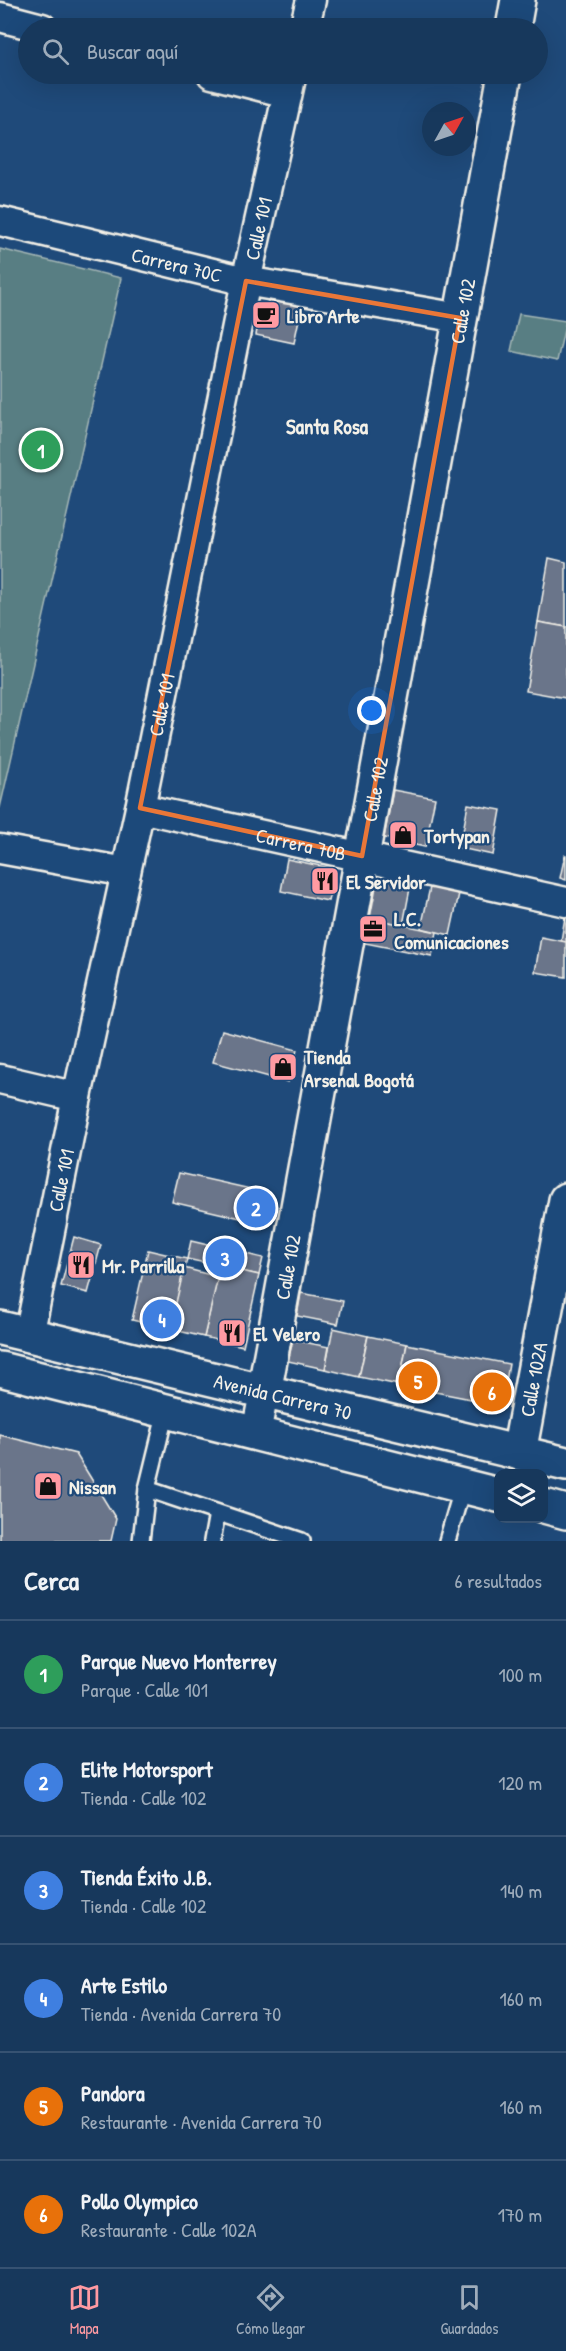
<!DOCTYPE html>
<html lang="es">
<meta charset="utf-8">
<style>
:root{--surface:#17385c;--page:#203f62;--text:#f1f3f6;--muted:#9eacbb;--line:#365272;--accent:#ff9aa2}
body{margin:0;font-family:"Patrick Hand",sans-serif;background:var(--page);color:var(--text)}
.controls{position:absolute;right:18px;bottom:18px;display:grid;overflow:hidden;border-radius:12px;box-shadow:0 6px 24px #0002}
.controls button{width:54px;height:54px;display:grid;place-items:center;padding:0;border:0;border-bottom:2px solid var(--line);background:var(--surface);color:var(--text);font:30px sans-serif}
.compass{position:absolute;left:422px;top:102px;width:54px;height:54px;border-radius:50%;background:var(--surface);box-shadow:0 6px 24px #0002;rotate:50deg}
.you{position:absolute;left:372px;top:711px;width:21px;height:21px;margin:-15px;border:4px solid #fff;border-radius:50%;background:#1a73e8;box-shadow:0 0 0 9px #1a73e833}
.badge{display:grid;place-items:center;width:39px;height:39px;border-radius:50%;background:var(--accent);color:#fff;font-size:20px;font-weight:700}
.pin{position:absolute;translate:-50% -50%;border:3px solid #fff;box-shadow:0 2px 6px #0006}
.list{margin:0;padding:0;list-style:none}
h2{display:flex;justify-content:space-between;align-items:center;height:78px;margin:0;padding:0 24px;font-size:26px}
h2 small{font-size:20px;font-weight:400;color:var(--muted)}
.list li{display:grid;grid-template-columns:39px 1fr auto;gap:18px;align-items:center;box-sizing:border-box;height:108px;padding:0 24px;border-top:2px solid var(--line)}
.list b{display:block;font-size:22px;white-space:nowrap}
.list p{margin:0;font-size:20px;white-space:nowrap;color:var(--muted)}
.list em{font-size:20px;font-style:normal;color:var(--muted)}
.icon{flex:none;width:33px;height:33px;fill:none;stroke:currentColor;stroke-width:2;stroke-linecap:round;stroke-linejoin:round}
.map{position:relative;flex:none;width:566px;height:1541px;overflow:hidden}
.search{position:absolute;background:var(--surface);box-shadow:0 6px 24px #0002;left:18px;right:18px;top:18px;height:66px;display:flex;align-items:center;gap:15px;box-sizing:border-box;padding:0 21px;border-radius:33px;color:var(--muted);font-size:22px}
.sheet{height:726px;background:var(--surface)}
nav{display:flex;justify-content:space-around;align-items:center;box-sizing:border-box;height:84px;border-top:2px solid var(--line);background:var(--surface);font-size:16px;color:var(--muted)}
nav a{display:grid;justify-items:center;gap:3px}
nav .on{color:var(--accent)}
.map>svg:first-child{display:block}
.green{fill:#597e83;stroke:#a6b8b6;stroke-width:1.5}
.building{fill:#6b748a;stroke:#f4f1e8;stroke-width:1.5}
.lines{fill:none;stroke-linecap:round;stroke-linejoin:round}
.service-casing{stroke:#f4f1e8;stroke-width:20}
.minor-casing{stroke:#f4f1e8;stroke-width:33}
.tertiary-casing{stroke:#f4f1e8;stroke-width:38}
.service{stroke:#1f4a7a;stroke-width:15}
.minor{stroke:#1f4a7a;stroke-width:28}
.tertiary{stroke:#1f4a7a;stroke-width:33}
.marked{fill:none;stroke:#ea7738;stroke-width:4.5;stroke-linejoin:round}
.labels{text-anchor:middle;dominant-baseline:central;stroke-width:4.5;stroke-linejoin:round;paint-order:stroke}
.street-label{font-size:20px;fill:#f4f1e8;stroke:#1f4a7a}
.poi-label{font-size:20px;font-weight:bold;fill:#f4f1e8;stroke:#1f4a7a;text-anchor:start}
.neighbourhood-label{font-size:21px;font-weight:bold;fill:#f4f1e8;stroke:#1f4a7a}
</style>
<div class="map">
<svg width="566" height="1541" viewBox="0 0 566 1541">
<rect width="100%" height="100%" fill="#1f4a7a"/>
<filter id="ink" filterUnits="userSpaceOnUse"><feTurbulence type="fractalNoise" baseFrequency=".0167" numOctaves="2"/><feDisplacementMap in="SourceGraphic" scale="12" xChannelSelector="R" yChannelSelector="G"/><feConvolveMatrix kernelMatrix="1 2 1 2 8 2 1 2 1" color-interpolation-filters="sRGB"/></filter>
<g filter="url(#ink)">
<!-- green -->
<g class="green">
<polygon points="0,249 121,278 0,808"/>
<polygon points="519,314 566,321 557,361 511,351"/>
</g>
<!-- building -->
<g class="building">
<polygon points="276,300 302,305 294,343 256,335 261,308 268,302"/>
<polygon points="549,558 566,562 566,627 538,622"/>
<polygon points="538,622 566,627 566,698 526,691"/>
<polygon points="393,790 435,798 425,847 384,838"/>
<polygon points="468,804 501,810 493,855 460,848"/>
<polygon points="565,855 566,855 566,880 560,878"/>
<polygon points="287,859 335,869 328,901 281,891"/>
<polygon points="378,876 411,883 403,925 370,918"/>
<polygon points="431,883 460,889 450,935 421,928"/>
<polygon points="566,911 566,942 561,941"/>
<polygon points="370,918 437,932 432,956 365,943"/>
<polygon points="541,937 566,942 566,977 535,972"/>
<polygon points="222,1030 297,1050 288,1082 213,1062"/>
<polygon points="179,1173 269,1193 262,1223 172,1202"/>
<polygon points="74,1237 101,1245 88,1293 61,1286"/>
<polygon points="191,1241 263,1258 259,1275 187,1259"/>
<polygon points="148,1250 187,1259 170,1329 132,1320"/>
<polygon points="220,1266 259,1275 243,1346 204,1337"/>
<polygon points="184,1268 218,1277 204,1337 170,1329"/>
<polygon points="301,1293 343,1301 338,1324 297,1316"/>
<polygon points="333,1328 368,1336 359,1377 325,1369"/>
<polygon points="368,1336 407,1344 399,1385 359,1377"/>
<polygon points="293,1340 329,1347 325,1369 288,1361"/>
<polygon points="407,1344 509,1364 502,1405 399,1385"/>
<polygon points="0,1435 76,1454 116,1519 111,1541 0,1541"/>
</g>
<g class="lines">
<!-- service casing -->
<g class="service-casing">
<g id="service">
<polyline points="147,1489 302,1541"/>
<polyline points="141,1541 147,1489 166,1411"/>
<polyline points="212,1541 217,1513"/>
<polyline points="447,1541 463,1486"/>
</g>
</g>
<!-- minor casing -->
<g class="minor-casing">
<g id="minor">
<polyline points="0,17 42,28"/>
<polyline points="304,28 311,0"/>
<polyline points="212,74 287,93"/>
<path id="s1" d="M0,221L246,281L460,318"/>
<path id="s2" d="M140,808L566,902"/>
<polyline points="0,849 126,872"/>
<polyline points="0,1079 77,1097"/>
<path id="s3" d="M29,1336L77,1097L140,808L246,281L292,74"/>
<polyline points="256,1433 264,1393"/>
</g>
</g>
<!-- tertiary casing -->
<g class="tertiary-casing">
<g id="tertiary">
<polyline points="513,28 518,0"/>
<path id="s4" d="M0,1328L566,1464"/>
<polyline points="0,1369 498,1495"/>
<path id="s5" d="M264,1393L505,74"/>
<path id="s6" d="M519,1453L566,1200"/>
<polyline points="544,1506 566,1512"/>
</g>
</g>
<!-- service -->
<use href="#service" class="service"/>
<!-- minor -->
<use href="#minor" class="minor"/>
<!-- tertiary -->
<use href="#tertiary" class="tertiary"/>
</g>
</g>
<!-- marked area -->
<path class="marked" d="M246,281L460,318L362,856L140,808Z"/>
<!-- icons -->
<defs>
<g id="cafe-square" transform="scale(1.5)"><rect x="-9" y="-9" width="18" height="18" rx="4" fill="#ff9aa2" stroke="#1f4a7a"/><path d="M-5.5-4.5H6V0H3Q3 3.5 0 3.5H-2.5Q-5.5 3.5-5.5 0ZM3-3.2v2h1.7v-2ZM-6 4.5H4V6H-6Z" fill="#111"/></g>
<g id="shop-square" transform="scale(1.5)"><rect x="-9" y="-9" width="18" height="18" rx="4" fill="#ff9aa2" stroke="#1f4a7a"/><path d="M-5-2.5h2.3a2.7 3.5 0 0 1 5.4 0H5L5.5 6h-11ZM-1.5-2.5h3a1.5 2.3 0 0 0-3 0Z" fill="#111"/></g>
<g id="restaurant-square" transform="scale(1.5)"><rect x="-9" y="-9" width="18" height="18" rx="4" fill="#ff9aa2" stroke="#1f4a7a"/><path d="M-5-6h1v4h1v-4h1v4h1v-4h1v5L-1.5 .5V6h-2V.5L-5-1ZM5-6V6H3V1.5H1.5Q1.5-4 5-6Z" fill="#111"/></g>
<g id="office-square" transform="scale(1.5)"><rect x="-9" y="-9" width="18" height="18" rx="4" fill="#ff9aa2" stroke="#1f4a7a"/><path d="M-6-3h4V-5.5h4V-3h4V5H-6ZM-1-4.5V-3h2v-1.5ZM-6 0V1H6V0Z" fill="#111"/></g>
</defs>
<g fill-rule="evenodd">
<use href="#cafe-square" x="266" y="315"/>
<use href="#shop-square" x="403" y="835"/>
<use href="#restaurant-square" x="325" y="881"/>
<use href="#office-square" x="373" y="929"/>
<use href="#shop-square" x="283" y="1067"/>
<use href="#restaurant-square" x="81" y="1265"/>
<use href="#restaurant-square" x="232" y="1333"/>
<use href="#shop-square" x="48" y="1486"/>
</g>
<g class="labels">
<!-- street labels -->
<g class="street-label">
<text stroke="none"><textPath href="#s3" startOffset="1131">Calle 101</textPath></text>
<text stroke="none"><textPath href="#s1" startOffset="182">Carrera 70C</textPath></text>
<text stroke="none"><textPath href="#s5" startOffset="1100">Calle 102</textPath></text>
<text stroke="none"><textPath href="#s3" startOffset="645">Calle 101</textPath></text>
<text stroke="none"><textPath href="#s5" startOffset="614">Calle 102</textPath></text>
<text stroke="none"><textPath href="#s2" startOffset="165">Carrera 70B</textPath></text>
<text stroke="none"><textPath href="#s3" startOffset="159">Calle 101</textPath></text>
<text stroke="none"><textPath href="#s5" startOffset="128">Calle 102</textPath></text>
<text stroke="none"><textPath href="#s6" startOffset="75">Calle 102A</textPath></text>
<text stroke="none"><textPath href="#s4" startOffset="291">Avenida Carrera 70</textPath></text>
</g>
<!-- poi labels -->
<g class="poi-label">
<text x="287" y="315">Libro Arte</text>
<text x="424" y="835">Tortypan</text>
<text x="346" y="881">El Servidor</text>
<text x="394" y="918">L.C.<tspan x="394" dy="23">Comunicaciones</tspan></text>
<text x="304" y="1056">Tienda<tspan x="304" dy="23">Arsenal Bogotá</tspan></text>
<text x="102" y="1265">Mr. Parrilla</text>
<text x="253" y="1333">El Velero</text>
<text x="69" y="1486">Nissan</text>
</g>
<!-- neighbourhood labels -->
<g class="neighbourhood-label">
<text x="327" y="426">Santa Rosa</text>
</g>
</g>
</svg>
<div class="controls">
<button><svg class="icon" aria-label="layers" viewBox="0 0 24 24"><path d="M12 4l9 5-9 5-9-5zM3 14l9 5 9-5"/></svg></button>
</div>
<svg class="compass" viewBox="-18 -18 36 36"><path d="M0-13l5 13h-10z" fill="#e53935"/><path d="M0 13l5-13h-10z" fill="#9eacbb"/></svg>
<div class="you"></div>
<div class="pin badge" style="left:41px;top:450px;background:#2e9e5b">1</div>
<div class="pin badge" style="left:256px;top:1208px;background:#3f7fe0">2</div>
<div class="pin badge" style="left:225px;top:1258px;background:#3f7fe0">3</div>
<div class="pin badge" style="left:162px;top:1319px;background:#3f7fe0">4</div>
<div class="pin badge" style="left:418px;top:1381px;background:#e8710a">5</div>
<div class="pin badge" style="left:492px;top:1392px;background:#e8710a">6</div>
<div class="search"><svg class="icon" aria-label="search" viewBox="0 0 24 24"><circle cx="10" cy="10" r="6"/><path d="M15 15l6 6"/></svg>Buscar aquí</div>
</div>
<section class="sheet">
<h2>Cerca<small>6 resultados</small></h2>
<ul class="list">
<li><span class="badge" style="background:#2e9e5b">1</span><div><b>Parque Nuevo Monterrey</b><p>Parque · Calle 101</p></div><em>100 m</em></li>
<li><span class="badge" style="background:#3f7fe0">2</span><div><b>Elite Motorsport</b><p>Tienda · Calle 102</p></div><em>120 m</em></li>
<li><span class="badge" style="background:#3f7fe0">3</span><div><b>Tienda Éxito J.B.</b><p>Tienda · Calle 102</p></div><em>140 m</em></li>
<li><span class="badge" style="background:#3f7fe0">4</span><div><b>Arte Estilo</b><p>Tienda · Avenida Carrera 70</p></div><em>160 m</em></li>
<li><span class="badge" style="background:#e8710a">5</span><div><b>Pandora</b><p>Restaurante · Avenida Carrera 70</p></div><em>160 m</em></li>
<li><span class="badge" style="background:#e8710a">6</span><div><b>Pollo Olympico</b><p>Restaurante · Calle 102A</p></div><em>170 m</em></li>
</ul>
</section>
<nav>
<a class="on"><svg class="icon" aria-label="map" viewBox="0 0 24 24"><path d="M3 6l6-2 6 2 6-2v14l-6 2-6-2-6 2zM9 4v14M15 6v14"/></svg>Mapa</a>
<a><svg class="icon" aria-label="directions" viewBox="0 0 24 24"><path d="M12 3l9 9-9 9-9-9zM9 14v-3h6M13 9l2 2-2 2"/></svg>Cómo llegar</a>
<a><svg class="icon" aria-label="saved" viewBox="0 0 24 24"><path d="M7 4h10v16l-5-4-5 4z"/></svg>Guardados</a>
</nav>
